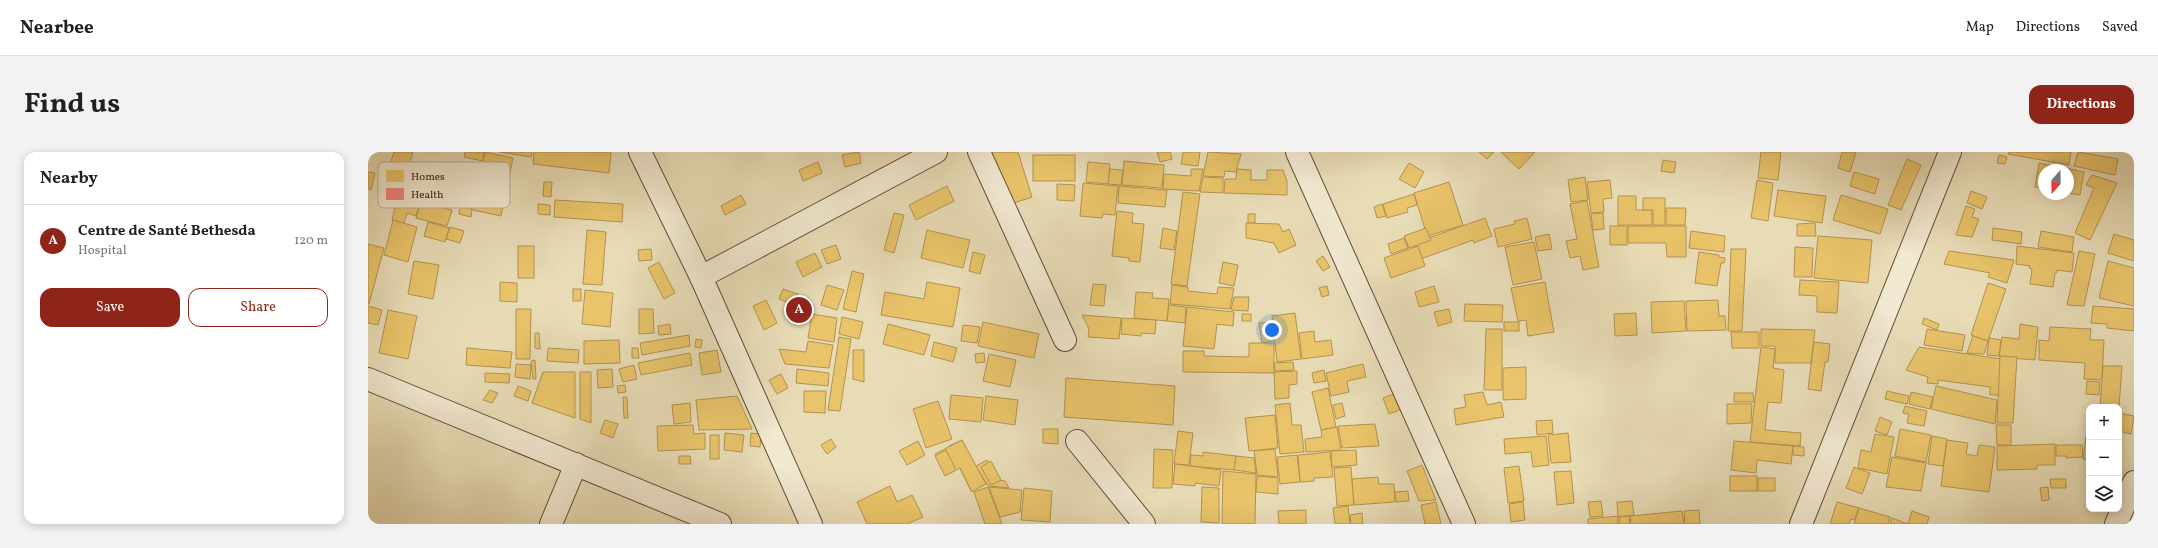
<!DOCTYPE html>
<meta charset="utf-8">
<style>
:root{--surface:#fff;--page:#f2f2f2;--text:#202124;--muted:#757577;--line:#e0e0e0;--accent:#8f2418}
body{margin:0;font-family:Vollkorn,serif;background:var(--page);color:var(--text)}
.controls{position:absolute;right:12px;bottom:12px;display:grid;overflow:hidden;border-radius:8px;box-shadow:0 2px 10px #0003}
.controls button{width:36px;height:36px;display:grid;place-items:center;padding:0;border:0;border-bottom:1px solid var(--line);background:var(--surface);color:var(--text);font:20px sans-serif}
.compass{position:absolute;left:1670px;top:12px;width:36px;height:36px;border-radius:50%;background:var(--surface);box-shadow:0 2px 10px #0003;rotate:200deg}
.you{position:absolute;left:904px;top:178px;width:14px;height:14px;margin:-10px;border:3px solid #fff;border-radius:50%;background:#1a73e8;box-shadow:0 0 0 6px #1a73e833}
.badge{display:grid;place-items:center;width:26px;height:26px;border-radius:50%;background:var(--accent);color:#fff;font-size:13px;font-weight:700}
.pin{position:absolute;translate:-50% -50%;border:2px solid #fff;box-shadow:0 1px 4px #0006}
.list{margin:0;padding:0;list-style:none}
h2{display:flex;justify-content:space-between;align-items:center;height:52px;margin:0;padding:0 16px;font-size:17px}
h2 small{font-size:13px;font-weight:400;color:var(--muted)}
.list li{display:grid;grid-template-columns:26px 1fr auto;gap:12px;align-items:center;box-sizing:border-box;height:72px;padding:0 16px;border-top:1px solid var(--line)}
.list b{display:block;font-size:15px;white-space:nowrap}
.list p{margin:0;font-size:13px;white-space:nowrap;color:var(--muted)}
.list em{font-size:13px;font-style:normal;color:var(--muted)}
.actions{display:flex;gap:8px;padding:12px 16px}
.actions a{flex:1;padding:9px 0;border:1px solid var(--accent);border-radius:12px;text-align:center;font-size:14px;color:var(--accent)}
.actions .main{background:var(--accent);color:#fff}
.icon{flex:none;width:22px;height:22px;fill:none;stroke:currentColor;stroke-width:2;stroke-linecap:round;stroke-linejoin:round}
.map{position:relative;flex:none;width:1766px;height:372px;overflow:hidden;border-radius:12px}
header{display:flex;align-items:center;gap:24px;box-sizing:border-box;height:56px;padding:0 20px;background:var(--surface);border-bottom:1px solid var(--line)}
header strong{font-size:19px}
nav{display:flex;gap:22px;margin-inline-start:auto;font-size:14px}
.intro{display:flex;align-items:center;justify-content:space-between;box-sizing:border-box;height:96px;padding:0 24px}
h1{margin:0;font-size:28px}
.button{padding:10px 18px;border-radius:12px;background:var(--accent);color:#fff;font-size:14px;font-weight:700}
main{display:flex;gap:24px;padding:0 24px}
aside{flex:1;background:var(--surface);border-radius:12px;box-shadow:0 2px 10px #0003}
.map>svg:first-child{display:block}
.homes{fill:#e9c46a;stroke:#b29250}
.health{fill:#f28482;stroke:#b86560}
.lines{fill:none;stroke-linecap:round;stroke-linejoin:round}
.minor-casing{stroke:#604d3b;stroke-width:24}
.minor{stroke:#f0e8d0;stroke-width:22}
.key{fill:#f0e8d0;stroke:#b7ab97;stroke-width:1}
.key-label{font-size:11px;fill:#321d12}
</style>
<header>
<strong>Nearbee</strong>
<nav><a>Map</a><a>Directions</a><a>Saved</a></nav>
</header>
<div class="intro"><h1>Find us</h1><a class="button">Directions</a></div>
<main>
<aside>
<h2>Nearby<small></small></h2>
<ul class="list">
<li><span class="badge">A</span><div><b>Centre de Santé Bethesda</b><p>Hospital</p></div><em>120 m</em></li>
</ul>
<div class="actions"><a class="main">Save</a><a>Share</a></div>
</aside>
<div class="map">
<svg width="1766" height="372" viewBox="0 0 1766 372">
<rect width="100%" height="100%" fill="#e8dcb6"/>
<filter id="stains"><feTurbulence type="fractalNoise" baseFrequency=".005" numOctaves="4"/><feColorMatrix values="0 0 0 0 .2 0 0 0 0 .09 0 0 0 0 .02 0 0 0 .5 -.17"/></filter>
<radialGradient id="worn" r=".72"><stop offset=".6" stop-color="#630" stop-opacity="0"/><stop offset="1" stop-color="#630" stop-opacity=".3"/></radialGradient>
<!-- homes -->
<g class="homes">
<polygon points="26,0 45,0 36,27 19,21"/>
<polygon points="97,0 116,0 115,9 96,5"/>
<polygon points="117,0 145,6 133,64 105,58"/>
<polygon points="132,0 164,0 163,5"/>
<polygon points="166,0 243,0 241,21 165,12"/>
<polygon points="491,0 493,11 477,15 474,3"/>
<polygon points="623,0 650,0 664,45 640,53"/>
<polygon points="789,0 802,0 804,7 792,10"/>
<polygon points="815,0 832,0 830,14 813,12"/>
<polygon points="840,0 873,2 868,20 857,19 856,25 835,24"/>
<polygon points="1111,0 1126,0 1119,7"/>
<polygon points="1133,0 1167,0 1151,17"/>
<polygon points="1393,0 1413,0 1410,28 1390,26"/>
<polygon points="1474,0 1488,0 1482,20 1470,16"/>
<polygon points="1641,0 1703,0 1701,13 1640,2"/>
<polygon points="1710,0 1750,7 1747,23 1706,14"/>
<rect x="665" y="3" width="42" height="26"/>
<polygon points="1631,3 1639,5 1637,12 1629,11"/>
<polygon points="1539,7 1553,13 1533,58 1520,53"/>
<polygon points="1295,8 1308,10 1306,21 1293,19"/>
<polygon points="756,9 796,13 794,36 754,33"/>
<polygon points="450,10 454,21 435,29 431,18"/>
<polygon points="720,10 742,12 740,32 718,30"/>
<polygon points="1041,11 1056,20 1047,36 1031,27"/>
<polygon points="1671,11 1716,20 1712,43 1700,41 1700,18 1676,18 1676,36 1667,35"/>
<polygon points="742,17 755,18 753,33 740,32"/>
<polygon points="823,17 835,17 831,39 795,37 796,22 823,24"/>
<polygon points="869,17 883,18 883,28 899,28 899,18 915,18 919,29 919,43 856,41 857,27 868,27"/>
<polygon points="0,20 7,21 3,38 0,37"/>
<polygon points="1486,20 1511,27 1507,42 1482,34"/>
<polygon points="61,23 80,29 72,55 84,58 79,74 48,66"/>
<polygon points="1724,23 1749,31 1722,88 1707,81 1726,36 1718,33"/>
<polygon points="835,25 855,26 855,41 832,40"/>
<polygon points="1217,25 1220,48 1203,50 1200,28"/>
<polygon points="1242,28 1244,46 1235,47 1236,60 1223,61 1219,30"/>
<polygon points="1389,28 1405,31 1400,69 1383,66"/>
<polygon points="176,30 184,30 183,45 175,44"/>
<polygon points="1081,30 1095,73 1059,84 1046,41"/>
<polygon points="715,31 750,34 747,63 735,62 734,66 712,64"/>
<polygon points="689,32 707,33 706,49 689,48"/>
<polygon points="579,34 586,49 548,68 541,53"/>
<polygon points="751,34 799,38 797,55 750,51"/>
<polygon points="1410,38 1458,44 1454,71 1406,64"/>
<polygon points="1603,39 1619,45 1614,57 1599,51"/>
<polygon points="815,40 832,42 819,134 803,132"/>
<polygon points="1046,42 1049,53 1039,56 1040,60 1019,66 1015,52"/>
<polygon points="373,43 378,52 357,63 353,54"/>
<polygon points="1473,43 1520,57 1512,82 1465,68"/>
<polygon points="30,44 52,50 48,64 39,61 36,71 24,68"/>
<polygon points="1250,44 1268,44 1268,58 1284,58 1284,73 1250,73"/>
<polygon points="1275,46 1297,46 1297,73 1285,73 1285,58 1275,58"/>
<polygon points="187,48 255,52 254,70 186,65"/>
<polygon points="1219,49 1231,115 1215,118 1212,104 1202,106 1198,89 1209,87 1202,52"/>
<polygon points="170,52 182,53 182,63 170,62"/>
<polygon points="1014,52 1018,64 1009,66 1006,55"/>
<polygon points="92,54 104,57 103,65 91,62"/>
<polygon points="1598,54 1607,57 1604,65 1611,67 1604,85 1588,83"/>
<polygon points="1298,56 1318,56 1317,73 1298,73"/>
<polygon points="749,59 765,61 764,71 776,72 772,110 761,109 761,106 744,104"/>
<polygon points="526,61 536,63 526,101 516,98"/>
<polygon points="1235,61 1236,77 1225,78 1223,62"/>
<rect x="880" y="62" width="7" height="9"/>
<polygon points="1117,66 1124,84 1106,91 1105,88 1053,107 1046,91"/>
<polygon points="1159,66 1164,87 1130,95 1126,77 1147,72 1146,69"/>
<polygon points="25,68 49,75 40,110 16,103"/>
<polygon points="60,70 81,76 77,90 56,84"/>
<polygon points="878,71 911,72 915,80 921,77 928,93 911,101 906,91 878,86"/>
<polygon points="1447,71 1448,84 1429,84 1429,72"/>
<rect x="1242" y="74" width="17" height="19"/>
<polygon points="1260,74 1318,74 1318,105 1299,105 1298,91 1260,91"/>
<polygon points="82,75 96,79 92,91 78,87"/>
<polygon points="795,76 809,79 806,98 792,96"/>
<polygon points="1058,76 1063,88 1041,96 1036,84"/>
<polygon points="1625,76 1654,80 1653,92 1624,88"/>
<polygon points="219,78 238,80 234,133 215,132"/>
<polygon points="559,78 602,88 595,116 553,106"/>
<polygon points="1323,79 1357,84 1356,100 1321,96"/>
<polygon points="1673,79 1706,85 1704,100 1670,95"/>
<polygon points="1181,82 1184,97 1170,99 1167,85"/>
<polygon points="1746,82 1766,88 1766,109 1740,101"/>
<polygon points="1450,84 1504,88 1500,131 1446,126"/>
<polygon points="1036,86 1040,96 1023,102 1020,92"/>
<polygon points="1166,90 1174,127 1145,133 1137,95"/>
<polygon points="0,92 16,96 1,152 0,152"/>
<polygon points="468,93 473,107 459,112 453,98"/>
<rect x="150" y="94" width="16" height="32"/>
<polygon points="1050,94 1057,114 1023,126 1016,106"/>
<polygon points="1649,94 1706,101 1704,120 1689,118 1689,121 1687,121 1685,135 1662,132 1664,117 1661,116 1662,114 1648,112"/>
<polygon points="1427,95 1445,96 1444,125 1426,125"/>
<polygon points="283,97 284,108 271,109 270,98"/>
<polygon points="1363,97 1378,97 1374,179 1360,179"/>
<polygon points="1581,99 1646,108 1639,131 1620,125 1622,121 1576,112"/>
<polygon points="1711,99 1727,102 1716,154 1699,153"/>
<polygon points="605,100 617,103 612,122 601,119"/>
<polygon points="1331,100 1351,103 1351,105 1357,106 1356,111 1353,111 1349,134 1327,131"/>
<polygon points="447,101 454,115 435,125 428,110"/>
<polygon points="955,104 962,115 955,119 948,109"/>
<polygon points="46,109 71,113 65,147 40,142"/>
<polygon points="1740,109 1766,116 1766,154 1731,146"/>
<polygon points="291,110 307,141 296,147 280,116"/>
<polygon points="855,110 870,113 866,134 851,131"/>
<polygon points="484,119 496,122 488,160 475,157"/>
<polygon points="1432,128 1471,130 1469,161 1449,160 1449,144 1431,143"/>
<polygon points="132,130 149,131 149,150 132,149"/>
<polygon points="559,130 592,136 585,175 513,163 517,140 556,147"/>
<polygon points="1177,130 1186,180 1160,184 1158,168 1150,169 1143,136"/>
<polygon points="1620,131 1638,137 1620,189 1603,183"/>
<polygon points="725,132 738,133 736,154 722,153"/>
<polygon points="459,133 476,138 469,158 453,153"/>
<polygon points="804,133 820,135 820,139 849,142 850,135 866,136 862,157 802,152"/>
<polygon points="959,134 961,143 954,145 951,136"/>
<polygon points="1066,134 1071,150 1051,155 1047,140"/>
<rect x="205" y="137" width="8" height="12"/>
<polygon points="415,137 430,142 426,153 411,147"/>
<polygon points="217,138 245,141 242,175 214,172"/>
<polygon points="768,140 785,141 784,146 801,147 799,169 766,166"/>
<polygon points="866,145 881,145 880,159 863,158"/>
<polygon points="398,148 409,171 396,178 385,154"/>
<polygon points="1350,148 1351,164 1357,164 1358,178 1319,179 1318,149"/>
<polygon points="1316,149 1318,179 1284,181 1283,150"/>
<polygon points="1097,152 1135,153 1134,170 1096,169"/>
<polygon points="801,153 818,155 817,171 799,169"/>
<polygon points="0,154 14,158 10,173 0,171"/>
<polygon points="1725,154 1766,157 1766,179 1739,176 1739,172 1723,171"/>
<polygon points="819,155 866,160 865,174 849,172 846,197 815,194"/>
<polygon points="148,157 163,157 162,207 148,207"/>
<polygon points="271,157 285,157 286,181 271,182"/>
<polygon points="1081,157 1084,170 1070,174 1066,160"/>
<polygon points="20,158 49,164 40,207 11,201"/>
<polygon points="927,161 933,207 909,210 904,164"/>
<polygon points="1268,161 1269,183 1247,184 1246,162"/>
<polygon points="444,162 469,166 466,190 440,186"/>
<rect x="874" y="162" width="9" height="7"/>
<polygon points="714,163 753,166 751,187 720,185 721,177"/>
<polygon points="474,165 495,170 491,187 471,182"/>
<polygon points="754,166 788,168 787,182 773,181 773,184 753,182"/>
<polygon points="1556,166 1571,172 1569,178 1554,172"/>
<polygon points="615,170 671,182 666,206 610,194"/>
<polygon points="903,170 906,189 894,191 891,171"/>
<rect x="1136" y="170" width="15" height="9"/>
<polygon points="302,172 303,182 291,183 290,174"/>
<polygon points="520,172 562,183 556,203 515,192"/>
<polygon points="1652,172 1670,175 1667,208 1631,205 1634,185 1651,187"/>
<polygon points="595,173 612,175 609,191 593,189"/>
<polygon points="1682,175 1723,177 1722,188 1736,188 1734,228 1716,227 1717,211 1671,208 1671,188 1681,189"/>
<polygon points="1118,177 1134,177 1134,238 1116,238"/>
<polygon points="1393,177 1447,178 1443,211 1407,211 1407,194 1393,194"/>
<polygon points="1559,177 1597,183 1594,199 1556,193"/>
<polygon points="946,179 947,190 963,188 965,203 934,207 931,181"/>
<polygon points="1363,180 1391,180 1391,196 1364,196"/>
<polygon points="167,181 171,181 172,197 167,196"/>
<polygon points="321,183 322,194 274,203 272,191"/>
<polygon points="1605,184 1620,189 1616,202 1599,201"/>
<polygon points="471,185 483,187 472,259 460,258"/>
<polygon points="1621,186 1633,188 1631,204 1619,203"/>
<polygon points="328,187 334,188 333,196 327,195"/>
<polygon points="251,188 252,211 216,212 216,189"/>
<polygon points="440,189 465,193 461,216 417,212 411,197 438,200"/>
<polygon points="566,190 589,196 585,210 563,204"/>
<polygon points="1446,190 1462,192 1460,210 1457,210 1453,239 1440,237"/>
<polygon points="881,191 906,191 906,221 815,220 815,199 836,199 836,204 881,205"/>
<polygon points="1393,195 1407,197 1405,216 1416,218 1413,251 1400,250 1397,278 1433,281 1432,294 1382,290"/>
<polygon points="1551,195 1634,207 1632,243 1622,243 1622,235 1570,228 1570,232 1559,231 1560,225 1538,218"/>
<polygon points="99,196 144,200 142,216 98,213"/>
<polygon points="180,196 211,198 210,211 179,209"/>
<polygon points="264,196 270,196 271,206 264,206"/>
<polygon points="349,198 353,220 334,223 331,201"/>
<polygon points="485,198 496,198 496,230 485,227"/>
<polygon points="322,201 324,213 273,223 270,211"/>
<polygon points="616,201 617,210 608,211 607,202"/>
<polygon points="621,202 648,208 642,235 615,229"/>
<polygon points="1632,204 1649,205 1645,271 1629,271"/>
<polygon points="167,208 168,227 165,227 163,209"/>
<polygon points="925,210 926,218 907,219 906,211"/>
<polygon points="148,212 163,213 162,227 147,225"/>
<polygon points="995,212 998,225 979,229 981,240 963,244 958,221"/>
<polygon points="266,213 269,227 255,230 251,217"/>
<polygon points="1735,214 1754,214 1751,255 1732,255"/>
<polygon points="1158,215 1158,247 1135,248 1135,216"/>
<polygon points="244,217 245,235 230,236 229,218"/>
<polygon points="429,217 461,221 460,234 428,231"/>
<polygon points="956,218 958,229 946,231 944,221"/>
<polygon points="929,219 929,232 921,233 921,246 907,247 906,220"/>
<polygon points="175,220 207,220 207,266 164,251"/>
<polygon points="212,220 223,220 223,271 212,267"/>
<polygon points="117,221 142,222 141,231 117,230"/>
<polygon points="413,222 420,236 409,242 401,228"/>
<polygon points="698,226 807,234 805,273 696,265"/>
<polygon points="1719,229 1732,230 1731,243 1718,242"/>
<polygon points="257,233 258,240 250,241 249,234"/>
<polygon points="150,234 163,239 160,249 146,244"/>
<polygon points="1568,234 1629,248 1627,272 1563,257"/>
<polygon points="960,236 968,275 953,278 944,240"/>
<polygon points="122,238 130,241 124,251 115,248"/>
<polygon points="436,239 458,239 457,261 436,260"/>
<polygon points="1519,239 1541,244 1539,252 1517,247"/>
<polygon points="1115,240 1119,253 1133,250 1136,265 1088,273 1086,257 1098,255 1096,243"/>
<polygon points="1543,240 1565,245 1562,257 1541,252"/>
<polygon points="1366,241 1385,241 1386,250 1366,250"/>
<polygon points="1026,242 1028,247 1033,245 1037,256 1021,262 1015,246"/>
<polygon points="583,243 615,246 613,270 581,267"/>
<polygon points="369,244 384,277 331,278 328,248"/>
<polygon points="618,244 650,248 647,273 615,268"/>
<polygon points="255,245 259,245 260,266 256,266"/>
<polygon points="570,249 584,287 558,296 545,257"/>
<polygon points="322,251 323,270 306,272 304,253"/>
<polygon points="922,251 924,273 933,273 936,300 912,302 907,253"/>
<polygon points="974,251 977,264 968,267 965,253"/>
<polygon points="1359,252 1384,252 1383,271 1359,272"/>
<polygon points="1537,254 1559,259 1556,274 1539,271 1541,262 1535,261"/>
<polygon points="1751,261 1766,264 1763,282 1751,279"/>
<polygon points="907,263 910,296 881,299 877,266"/>
<polygon points="1512,265 1524,270 1519,283 1507,279"/>
<polygon points="237,268 250,272 245,286 232,281"/>
<polygon points="1184,268 1185,281 1169,283 1168,269"/>
<polygon points="1007,272 1011,294 974,296 970,274"/>
<polygon points="325,273 326,282 337,281 337,297 290,299 289,274"/>
<polygon points="1628,273 1643,273 1643,293 1629,293"/>
<polygon points="969,275 973,298 938,300 937,287 954,285 953,278"/>
<polygon points="675,277 690,277 690,292 675,291"/>
<polygon points="1532,277 1563,283 1558,310 1527,304"/>
<polygon points="810,279 825,281 821,313 806,312"/>
<polygon points="357,281 376,283 374,300 356,298"/>
<polygon points="383,281 393,282 392,295 382,294"/>
<polygon points="1200,281 1203,310 1183,311 1180,283"/>
<polygon points="1507,282 1526,285 1519,322 1490,316 1493,298 1503,300"/>
<rect x="342" y="283" width="9" height="24"/>
<polygon points="1178,284 1181,313 1165,315 1163,300 1137,302 1136,287"/>
<polygon points="1564,284 1579,287 1575,314 1560,312"/>
<polygon points="1718,284 1721,284 1721,308 1715,307"/>
<polygon points="463,287 468,295 459,302 453,293"/>
<polygon points="594,288 616,333 603,339 581,294"/>
<polygon points="594,288 618,332 604,340 592,316 578,323 567,302"/>
<polygon points="1579,288 1600,291 1598,302 1609,304 1611,293 1627,295 1621,340 1573,334"/>
<polygon points="550,289 557,303 539,313 531,299"/>
<polygon points="1366,289 1425,294 1423,312 1389,308 1388,321 1363,318"/>
<polygon points="1687,292 1687,313 1669,313 1669,317 1629,318 1629,294"/>
<polygon points="1688,293 1714,293 1715,305 1698,306 1698,304 1688,304"/>
<polygon points="1425,294 1436,295 1436,304 1425,303"/>
<polygon points="786,297 805,298 804,336 785,336"/>
<polygon points="907,297 910,325 889,323 886,299"/>
<polygon points="578,298 588,318 577,324 567,304"/>
<polygon points="988,298 989,313 964,315 963,299"/>
<polygon points="835,300 868,304 866,318 822,314 823,303 835,304"/>
<polygon points="962,300 965,325 946,326 946,329 932,330 930,303"/>
<polygon points="929,303 932,330 912,332 909,305"/>
<polygon points="311,304 322,304 323,312 311,312"/>
<polygon points="868,304 886,306 888,321 866,318"/>
<polygon points="1524,305 1558,311 1553,339 1518,335"/>
<polygon points="619,308 630,328 637,329 641,336 620,334 608,314"/>
<polygon points="623,309 633,328 623,333 613,315"/>
<polygon points="807,312 853,318 851,334 827,331 827,334 805,332"/>
<polygon points="1054,313 1068,348 1051,349 1039,319"/>
<polygon points="1151,314 1156,349 1140,351 1136,316"/>
<polygon points="983,315 986,353 969,354 966,316"/>
<polygon points="1486,315 1502,321 1494,342 1478,336"/>
<polygon points="855,319 888,322 887,372 854,372"/>
<polygon points="1203,319 1206,351 1189,353 1186,320"/>
<polygon points="889,324 910,326 910,342 888,340"/>
<rect x="1362" y="324" width="27" height="15"/>
<polygon points="1010,325 1011,332 1026,332 1027,350 986,353 984,327"/>
<rect x="1390" y="326" width="17" height="13"/>
<polygon points="1682,327 1698,327 1698,336 1683,336"/>
<polygon points="522,334 529,350 544,343 555,365 539,372 499,372 489,350"/>
<polygon points="620,335 634,372 617,372 606,340"/>
<polygon points="621,335 654,338 652,360 632,365"/>
<polygon points="834,335 851,336 851,371 833,370"/>
<polygon points="1680,335 1681,348 1674,349 1672,336"/>
<polygon points="656,336 684,339 682,370 653,368"/>
<polygon points="1040,339 1041,349 1028,350 1027,340"/>
<polygon points="1233,349 1235,364 1222,365 1220,350"/>
<polygon points="1264,349 1266,363 1250,365 1249,350"/>
<polygon points="1068,350 1073,372 1057,372 1053,353"/>
<polygon points="1155,350 1157,368 1143,370 1141,352"/>
<polygon points="1469,350 1491,356 1486,368 1483,367 1481,372 1462,372"/>
<polygon points="980,354 982,372 967,372 965,356"/>
<polygon points="1491,356 1522,365 1520,372 1486,372"/>
<polygon points="938,358 938,372 911,372 910,359"/>
<polygon points="1331,358 1332,372 1317,372 1316,359"/>
<polygon points="1314,359 1316,372 1263,372 1262,364"/>
<polygon points="1544,359 1561,365 1559,372 1522,372 1524,366 1540,372"/>
<polygon points="994,361 995,372 983,372 982,363"/>
<polygon points="1250,364 1250,372 1220,372 1220,367"/>
<polygon points="1261,364 1262,372 1251,372 1251,365"/>
</g>
<!-- health -->
<polygon class="health" points="429,154 440,156 438,166 427,165"/>
<g class="lines">
<!-- minor casing -->
<g class="minor-casing">
<g id="minor">
<polyline points="272,0 333,125 443,372"/>
<polyline points="611,0 697,188"/>
<polyline points="929,0 1096,372"/>
<polyline points="333,125 568,0"/>
<polyline points="0,227 352,372"/>
<polyline points="709,289 776,372"/>
<polyline points="183,372 208,312"/>
<polyline points="1433,372 1582,0"/>
<polyline points="1748,372 1766,330"/>
</g>
</g>
<!-- minor -->
<use href="#minor" class="minor"/>
</g>
<!-- legend -->
<rect x="10" y="10" width="132" height="46" rx="6" class="key"/>
<rect x="18" y="18" width="18" height="12" fill="#e9c46a"/>
<rect x="18" y="36" width="18" height="12" fill="#f28482"/>
<g class="key-label">
<text x="43" y="28">Homes</text>
<text x="43" y="46">Health</text>
</g>
<rect width="100%" height="100%" filter="url(#stains)"/>
<rect width="100%" height="100%" fill="url(#worn)"/>
</svg>
<div class="controls">
<button>+</button>
<button>−</button>
<button><svg class="icon" aria-label="layers" viewBox="0 0 24 24"><path d="M12 4l9 5-9 5-9-5zM3 14l9 5 9-5"/></svg></button>
</div>
<svg class="compass" viewBox="-18 -18 36 36"><path d="M0-13l5 13h-10z" fill="#e53935"/><path d="M0 13l5-13h-10z" fill="#757577"/></svg>
<div class="you"></div>
<div class="pin badge" style="left:431px;top:158px">A</div>
</div>
</main>
